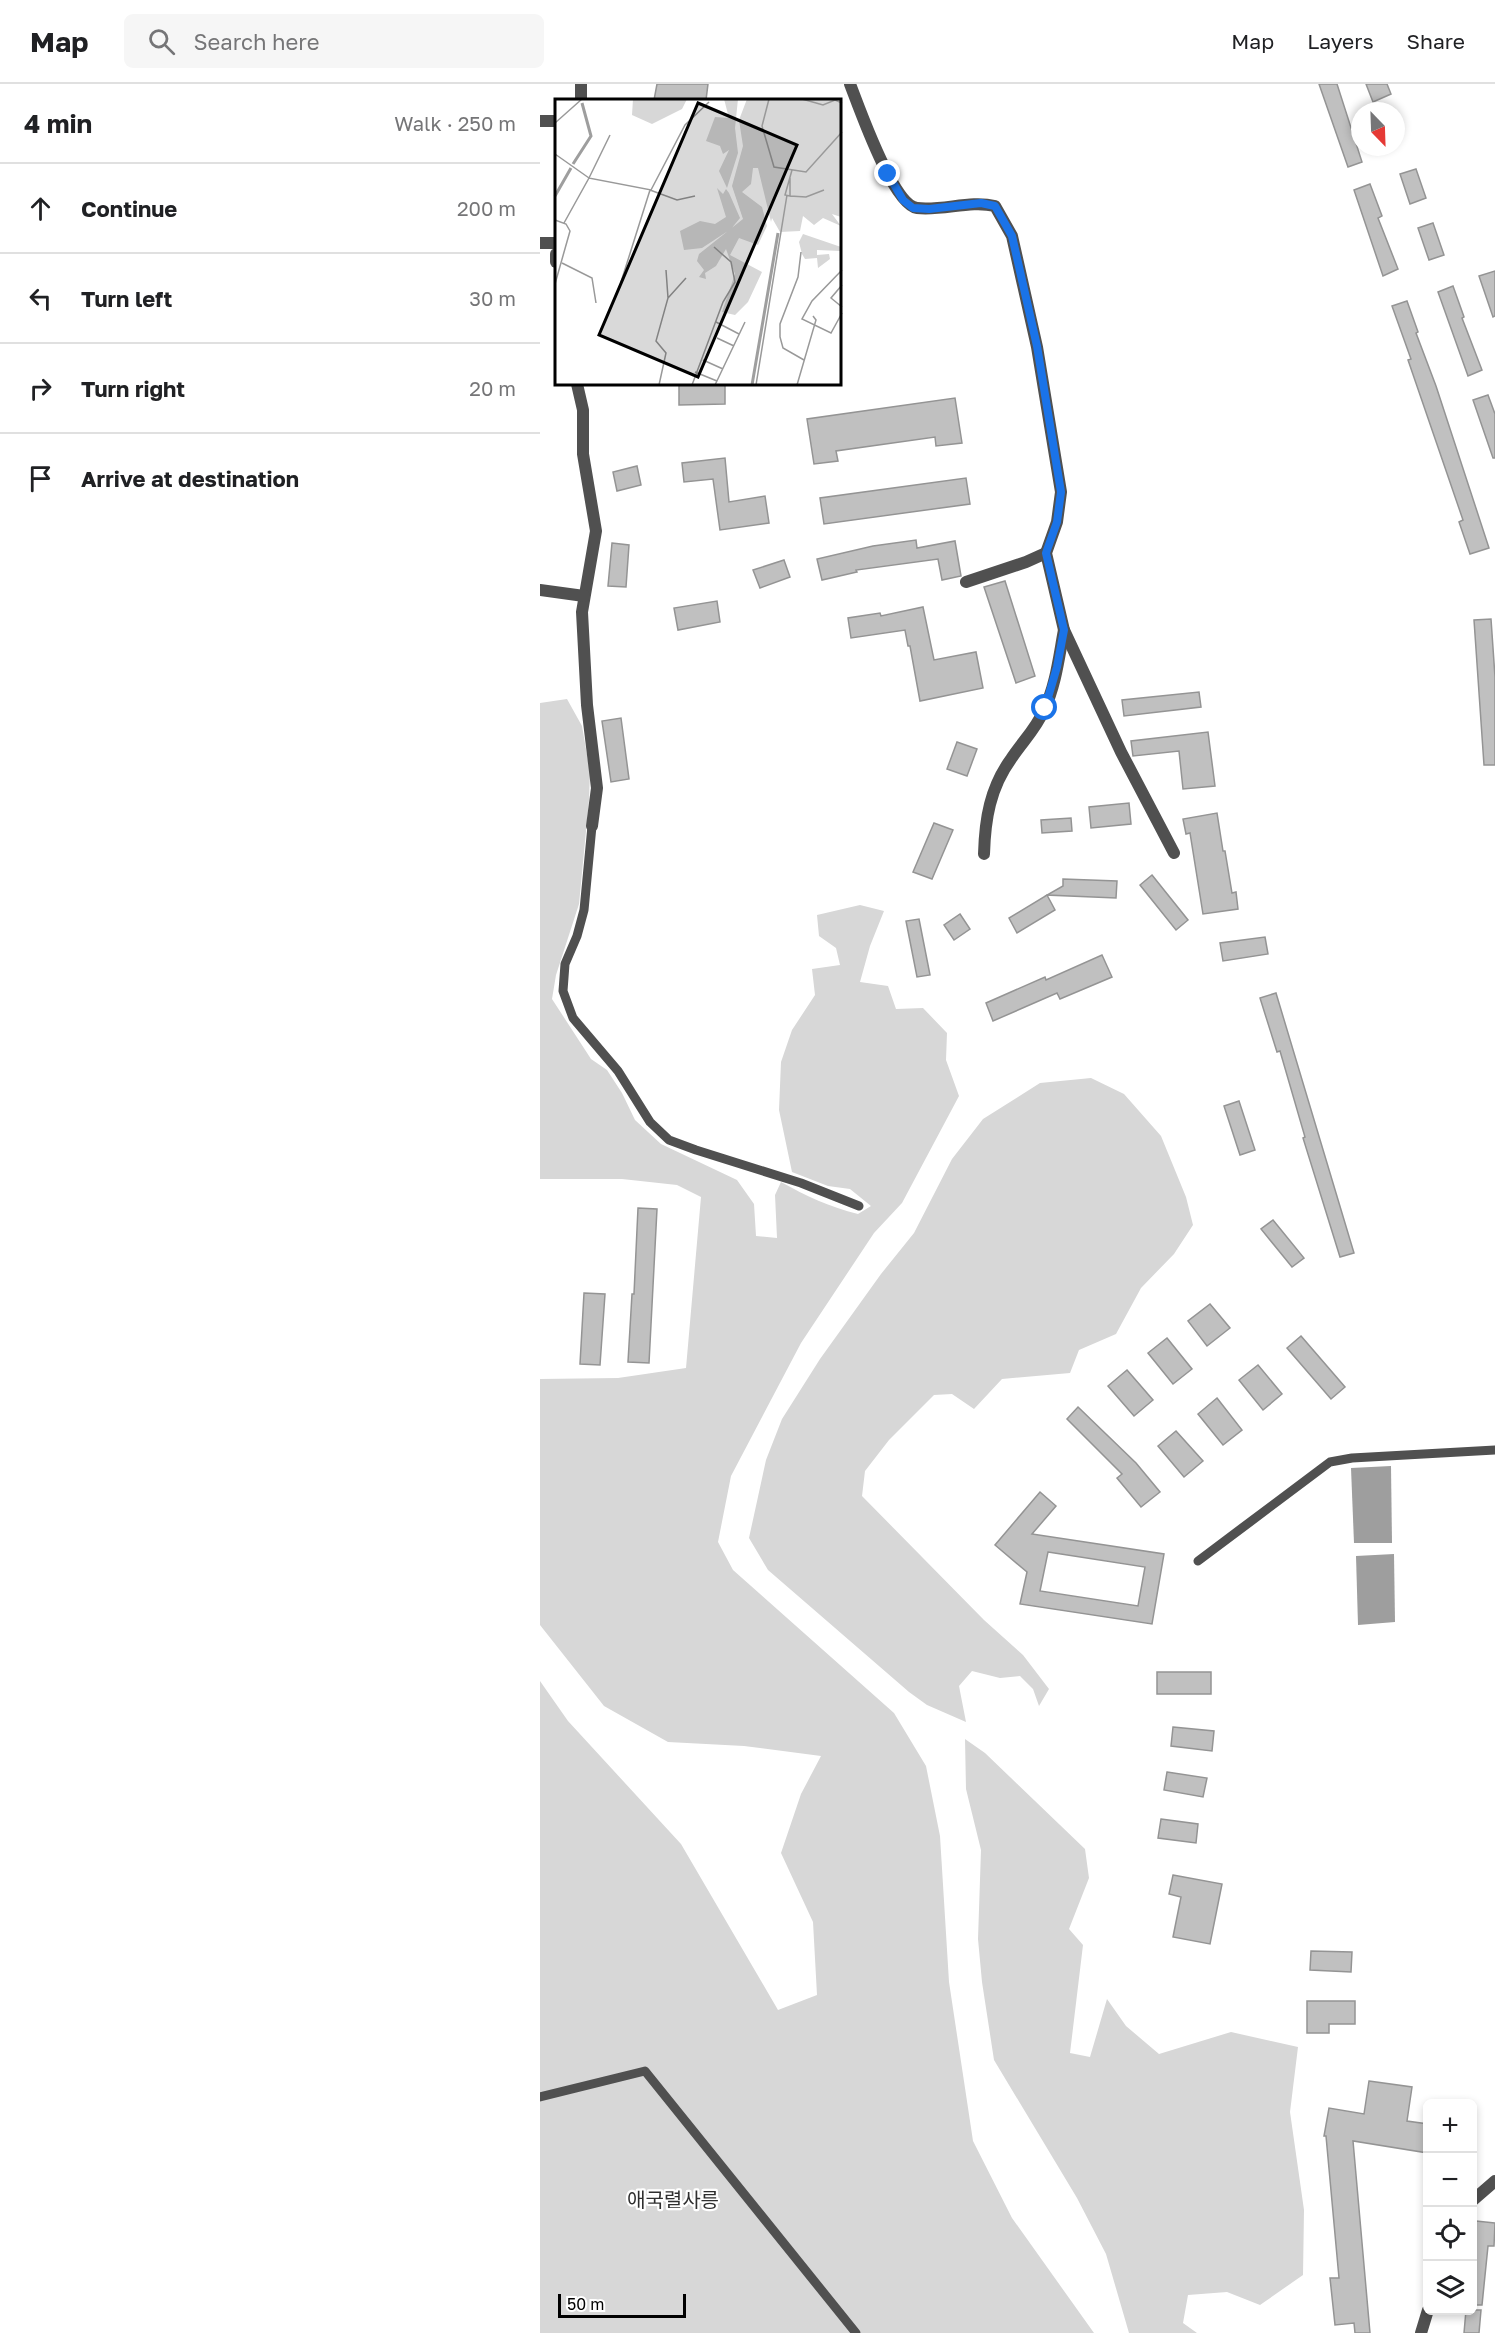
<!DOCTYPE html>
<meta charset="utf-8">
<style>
:root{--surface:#fff;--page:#f6f6f6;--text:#202124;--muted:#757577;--line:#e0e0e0}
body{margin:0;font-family:"Golos Text","Noto Sans KR",sans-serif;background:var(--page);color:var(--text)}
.controls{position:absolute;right:18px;bottom:18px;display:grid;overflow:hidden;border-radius:9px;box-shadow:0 3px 9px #0003}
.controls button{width:54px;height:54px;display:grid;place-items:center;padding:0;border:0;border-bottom:2px solid var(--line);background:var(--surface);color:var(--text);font:30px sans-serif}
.compass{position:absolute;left:811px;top:18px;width:54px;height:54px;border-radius:50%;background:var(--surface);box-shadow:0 3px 9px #0003;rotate:157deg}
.scale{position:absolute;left:18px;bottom:15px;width:128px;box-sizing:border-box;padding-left:6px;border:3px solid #000;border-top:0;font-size:16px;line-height:21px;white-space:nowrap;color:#000;-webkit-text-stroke:4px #fff;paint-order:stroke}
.stop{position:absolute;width:18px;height:18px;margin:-14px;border:4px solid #1a73e8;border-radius:50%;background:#fff}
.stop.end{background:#1a73e8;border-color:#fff;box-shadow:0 2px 6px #0008}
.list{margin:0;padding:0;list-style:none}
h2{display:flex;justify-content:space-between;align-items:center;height:78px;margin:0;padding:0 24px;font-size:26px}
h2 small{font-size:20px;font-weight:400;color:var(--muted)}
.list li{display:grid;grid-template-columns:39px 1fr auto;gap:18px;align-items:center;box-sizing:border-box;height:90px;padding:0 24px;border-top:2px solid var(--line)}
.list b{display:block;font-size:22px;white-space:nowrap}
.list em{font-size:20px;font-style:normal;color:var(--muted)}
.icon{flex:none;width:33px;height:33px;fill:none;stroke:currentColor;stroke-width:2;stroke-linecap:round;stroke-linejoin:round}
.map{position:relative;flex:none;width:955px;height:2249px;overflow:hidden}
header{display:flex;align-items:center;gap:36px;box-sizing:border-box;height:84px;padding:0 30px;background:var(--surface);border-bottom:2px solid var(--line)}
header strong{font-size:28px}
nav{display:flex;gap:33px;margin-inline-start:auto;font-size:21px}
.search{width:420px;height:54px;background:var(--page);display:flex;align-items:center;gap:15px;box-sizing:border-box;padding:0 21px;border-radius:9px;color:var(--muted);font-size:22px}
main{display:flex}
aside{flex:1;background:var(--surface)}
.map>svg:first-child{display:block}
.green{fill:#d7d7d7}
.water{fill:#9e9e9e}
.building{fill:#c0c0c0;stroke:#949494;stroke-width:1.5;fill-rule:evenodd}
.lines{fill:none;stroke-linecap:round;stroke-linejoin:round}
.service{stroke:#505050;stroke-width:9}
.minor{stroke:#505050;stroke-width:12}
.route{stroke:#1a73e8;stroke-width:8}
.labels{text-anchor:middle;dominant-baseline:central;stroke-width:4.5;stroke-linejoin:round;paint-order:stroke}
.park-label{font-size:20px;fill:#2e2e2e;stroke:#fff}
.inset-river{fill:none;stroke:#9e9e9e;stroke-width:3}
.inset-road{fill:none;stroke:#999;stroke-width:1.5}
.view{fill:#000;fill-opacity:0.15;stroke:#000;stroke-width:3}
.inset-edge{fill:none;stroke:#000;stroke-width:3}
</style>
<header>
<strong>Map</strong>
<div class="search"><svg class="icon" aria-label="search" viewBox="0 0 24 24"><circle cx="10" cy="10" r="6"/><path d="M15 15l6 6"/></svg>Search here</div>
<nav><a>Map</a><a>Layers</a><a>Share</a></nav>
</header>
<main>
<aside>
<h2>4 min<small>Walk · 250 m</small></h2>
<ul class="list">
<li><svg class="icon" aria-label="ahead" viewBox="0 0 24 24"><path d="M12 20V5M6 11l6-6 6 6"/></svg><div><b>Continue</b></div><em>200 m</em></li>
<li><svg class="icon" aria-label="left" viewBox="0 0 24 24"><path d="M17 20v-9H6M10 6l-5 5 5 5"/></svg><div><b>Turn left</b></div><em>30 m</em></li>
<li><svg class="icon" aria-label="right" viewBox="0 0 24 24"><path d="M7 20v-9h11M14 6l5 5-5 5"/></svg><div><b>Turn right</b></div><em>20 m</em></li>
<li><svg class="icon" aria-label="arrive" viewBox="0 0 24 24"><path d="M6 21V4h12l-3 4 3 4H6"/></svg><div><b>Arrive at destination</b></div></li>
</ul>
</aside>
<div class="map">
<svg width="955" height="2249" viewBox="0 0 955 2249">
<rect width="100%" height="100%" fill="#fff"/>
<!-- green -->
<g class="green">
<path d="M27,615L42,642L50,688L49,716L39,820L16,891L12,915L51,975L67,986L82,1009L95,1036L121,1060L197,1096L214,1120L216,1152L237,1154L235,1111L241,1098C266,1112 290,1123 318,1130L331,1122L310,1105L288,1102L252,1088L239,1026L241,978L252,946L275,911L272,885L300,881L296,864L279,852L277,831L320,821L344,827L330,862L320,898L348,902L356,925L383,924L407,949L406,976L419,1012L362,1119L334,1149L261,1259L191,1392L178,1458L193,1486L354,1629L386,1682L400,1752L409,1898L433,2057L472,2134L554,2249H0V1597L28,1637L141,1760L238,1926L277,1911L273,1838L241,1769L261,1710L281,1672L204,1662L128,1658L64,1622L0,1541V1295L78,1294L146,1284L161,1113L137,1101L82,1095H0V619Z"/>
<polygon points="551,994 584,1010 621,1052 646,1113 653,1141 634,1170 601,1204 576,1250 539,1266 530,1289 462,1295 434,1325 412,1310 394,1311 349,1356 325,1387 322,1412 444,1536 483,1571 509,1605 499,1622 493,1605 480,1592 460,1594 432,1587 419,1602 426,1638 387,1621 369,1608 228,1486 209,1454 226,1376 242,1335 280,1275 341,1190 374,1149 412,1075 443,1035 500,999"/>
<polygon points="425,1655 445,1669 545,1765 549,1794 529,1845 543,1861 530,1969 550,1973 567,1915 586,1942 619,1970 691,1948 758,1963 750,2028 764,2126 763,2191 720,2221 687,2208 648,2211 643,2239 657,2249 589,2249 566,2170 537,2114 454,1976 442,1898 438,1855 441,1766 426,1705"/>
</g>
<!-- water -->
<g class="water">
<polygon points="851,1382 852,1459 814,1459 811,1384"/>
<polygon points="854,1470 855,1538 818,1541 816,1472"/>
</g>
<!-- building -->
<g class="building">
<polygon points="117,0 168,0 166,16 114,16"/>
<polygon points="779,0 797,0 822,78 808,83"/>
<polygon points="826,0 847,0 851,10 833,18"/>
<polygon points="876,85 886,114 870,120 860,90"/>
<polygon points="830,100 842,132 838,134 858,185 843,192 814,106"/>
<polygon points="893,139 904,171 889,176 878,144"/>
<polygon points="955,187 955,232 953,233 939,192"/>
<polygon points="913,202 924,233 922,234 942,286 928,292 898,208"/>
<polygon points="867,217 878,248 876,249 896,302 949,464 930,470 919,438 923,436 868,276 871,275 852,222"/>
<polygon points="139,300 185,300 185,320 139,321"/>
<polygon points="948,311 955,330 955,374 953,374 933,316"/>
<polygon points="415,314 422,359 396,362 395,353 296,367 298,377 274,380 267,335"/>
<polygon points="185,374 189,418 225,412 229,439 180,446 173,395 144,398 142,379"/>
<polygon points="97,382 101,401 77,407 73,388"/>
<polygon points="426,394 430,420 284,440 280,414"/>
<polygon points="376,456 377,464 415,457 421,492 402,496 398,475 316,486 317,488 282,496 277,475 333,462"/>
<polygon points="72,459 89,461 86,503 68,502"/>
<polygon points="244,476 250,493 220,504 213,486"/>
<polygon points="465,497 495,592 476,599 444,503"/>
<polygon points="177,517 180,538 138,546 134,524"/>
<polygon points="383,523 394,576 436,568 443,604 380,617 370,562 368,562 365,546 311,554 308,534 340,529 341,532"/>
<polygon points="951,535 955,593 955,681 944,681 934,536"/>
<polygon points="659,608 661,623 584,632 582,616"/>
<polygon points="81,634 89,695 71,698 62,637"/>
<polygon points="668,648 675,702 643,705 639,667 593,672 591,657"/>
<polygon points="417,658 437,665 427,692 407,685"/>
<polygon points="589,719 591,740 551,744 549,723"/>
<polygon points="677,729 683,767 685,767 692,809 696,808 698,825 663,830 650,749 646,750 643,735"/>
<polygon points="531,734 532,747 502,749 501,736"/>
<polygon points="394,739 413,746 392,795 373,788"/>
<polygon points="612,791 648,836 636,846 600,801"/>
<polygon points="523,795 577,797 576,814 507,811 523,802"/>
<polygon points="507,811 515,826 477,849 469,834"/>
<polygon points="420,830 430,845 414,856 404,841"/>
<polygon points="379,835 390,891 377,893 366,837"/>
<polygon points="725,853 728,870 683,877 680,859"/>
<polygon points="562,871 572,893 520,915 517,909 453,937 446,919 505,893 506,896"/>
<polygon points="736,909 814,1169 800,1173 763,1054 765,1053 740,967 737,968 720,914"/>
<polygon points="699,1017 715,1066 700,1071 684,1022"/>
<polygon points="98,1124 117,1125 109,1279 88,1278 92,1210 94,1210"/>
<polygon points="733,1136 764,1174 752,1183 721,1145"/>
<polygon points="44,1209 65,1210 60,1281 40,1280"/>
<polygon points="670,1220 690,1244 667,1262 648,1237"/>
<polygon points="761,1252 805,1303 791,1315 747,1264"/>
<polygon points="627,1254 652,1285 633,1300 608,1269"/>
<polygon points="718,1281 742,1310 723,1326 699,1296"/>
<polygon points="587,1286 613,1316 594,1332 568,1302"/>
<polygon points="677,1314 702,1346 683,1361 658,1330"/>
<polygon points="538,1323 596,1379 620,1408 601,1423 577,1394 582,1390 527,1335"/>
<polygon points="636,1347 663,1377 644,1393 618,1362"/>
<path d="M500,1408L516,1422L492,1450L624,1470L612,1540L480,1520L487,1488L455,1461ZM508,1468L605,1483L598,1522L500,1507Z"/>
<rect x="617" y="1588" width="54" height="22"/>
<polygon points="633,1643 674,1647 672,1667 631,1662"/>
<polygon points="627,1688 667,1694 663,1713 624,1706"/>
<polygon points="621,1735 658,1740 656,1759 618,1754"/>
<polygon points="633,1791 682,1800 670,1860 633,1853 641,1813 629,1810"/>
<polygon points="771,1867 812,1868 811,1888 770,1886"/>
<polygon points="767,1917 815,1917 815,1940 789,1940 789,1949 767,1949"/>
<polygon points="829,1997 872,2003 867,2037 888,2040 888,2069 813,2057 830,2249 815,2249 814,2239 795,2241 790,2194 799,2194 786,2052 784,2052 789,2024 824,2030"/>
<polygon points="936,2137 955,2139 954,2162 948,2162 942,2221 933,2221 933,2168"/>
<polygon points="926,2226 941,2226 939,2249 924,2249"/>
</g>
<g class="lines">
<!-- service -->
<g class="service">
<polyline points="52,742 44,826 37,852 25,880 23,907 33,934 78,987 110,1038 129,1056 156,1066 261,1099 319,1122"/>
<polyline points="658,1477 790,1378 812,1374 955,1366"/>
<polyline points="0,2013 105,1987 316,2249"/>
</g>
<!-- minor -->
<g class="minor">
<path d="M310,0C319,23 353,121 377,124C403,127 430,116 455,122L472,152L497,263L521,408L517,438L506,469L524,546L581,668L634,769"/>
<polyline points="41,16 41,0"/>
<polyline points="0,37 16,37"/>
<polyline points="0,159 16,159"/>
<polyline points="16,170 16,178"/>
<polyline points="37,300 43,326 43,370 56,447 42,528 47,621 57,704 52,742"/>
<polyline points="426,498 486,478 506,469"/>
<polyline points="0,506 44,512"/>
<path d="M444,770C445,735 450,704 471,675C482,658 496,645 504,626C516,601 519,572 524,546"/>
<polyline points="932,2117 955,2097"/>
<polyline points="881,2249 888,2226"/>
</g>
</g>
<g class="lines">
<!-- route -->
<polyline class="route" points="348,90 363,116 373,124 389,125 441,119 455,122 472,152 497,262 521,408 517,438 506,469 524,546 517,583 505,624"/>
</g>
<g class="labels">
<!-- park labels -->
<g class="park-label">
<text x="133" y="2115">애국렬사릉</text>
</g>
</g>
<!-- overview -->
<g transform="translate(15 15)">
<rect width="286" height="286" fill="#fff"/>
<path d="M78,0H132L127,10L97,25L77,16ZM169,0H183L180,29L183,54L172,89L164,72L174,51L168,55L165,47L151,42L160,18L174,19ZM192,0H286V118L277,115L286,127L268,119L259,126L248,117L245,132L225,133L217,119L216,123L203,69H198L196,85L187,93L207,108L212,127L203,146L184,139L175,156L207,173L193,203L180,216L167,213L180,175L171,150L161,167L150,174L151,180L144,178L149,171L142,162L144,155L188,120L177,87L188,47L184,21ZM162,89L168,95L171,90L174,94L185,119L176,130L147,149L129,151L125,132L145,122L160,125L171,118ZM248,135L286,148V152L262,151V156L274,155L275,160L263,169L262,159L250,160L247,155L244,143Z" fill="#d7d7d7"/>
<path class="inset-river" d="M18,65L36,37L27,4M0,97L16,69M197,286L223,134"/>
<path class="inset-road" d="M214,0L207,27L219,68L251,73L287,33M247,0L268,6L280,1L287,4M0,24L27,0M0,55L34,79L55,36M235,79V97L230,96L237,71M235,97L251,98L269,91M0,121L11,125L15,132L0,185M9,124L34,79L96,91L130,26L154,3M246,153L243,178L225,225V238L228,249L249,261M7,164L37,179L41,204M287,171L257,202L247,220L276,234L287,214M66,183L95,91L122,101L140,97M287,186L276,199L287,208M113,199L131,179M161,223L184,235M162,239L179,247M148,261L168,270M140,273L162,282M104,286L111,254L101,242L113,199L111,171M137,286L168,203L180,183L176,163L159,148M160,286L190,223M201,286L232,96M242,286L261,221L258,217"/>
<path class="view" d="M143,4L242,46L143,278L44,236Z"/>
<rect width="286" height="286" class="inset-edge"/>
</g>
</svg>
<div class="controls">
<button>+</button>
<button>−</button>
<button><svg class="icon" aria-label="locate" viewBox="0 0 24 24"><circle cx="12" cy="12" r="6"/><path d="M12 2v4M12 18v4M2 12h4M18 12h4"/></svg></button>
<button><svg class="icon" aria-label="layers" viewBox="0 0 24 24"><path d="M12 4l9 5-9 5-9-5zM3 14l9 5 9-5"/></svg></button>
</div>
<svg class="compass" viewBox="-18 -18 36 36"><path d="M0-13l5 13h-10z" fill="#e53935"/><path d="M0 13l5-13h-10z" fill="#757577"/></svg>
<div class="scale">50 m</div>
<div class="stop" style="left:505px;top:624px"></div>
<div class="stop end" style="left:348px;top:90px"></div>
</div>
</main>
